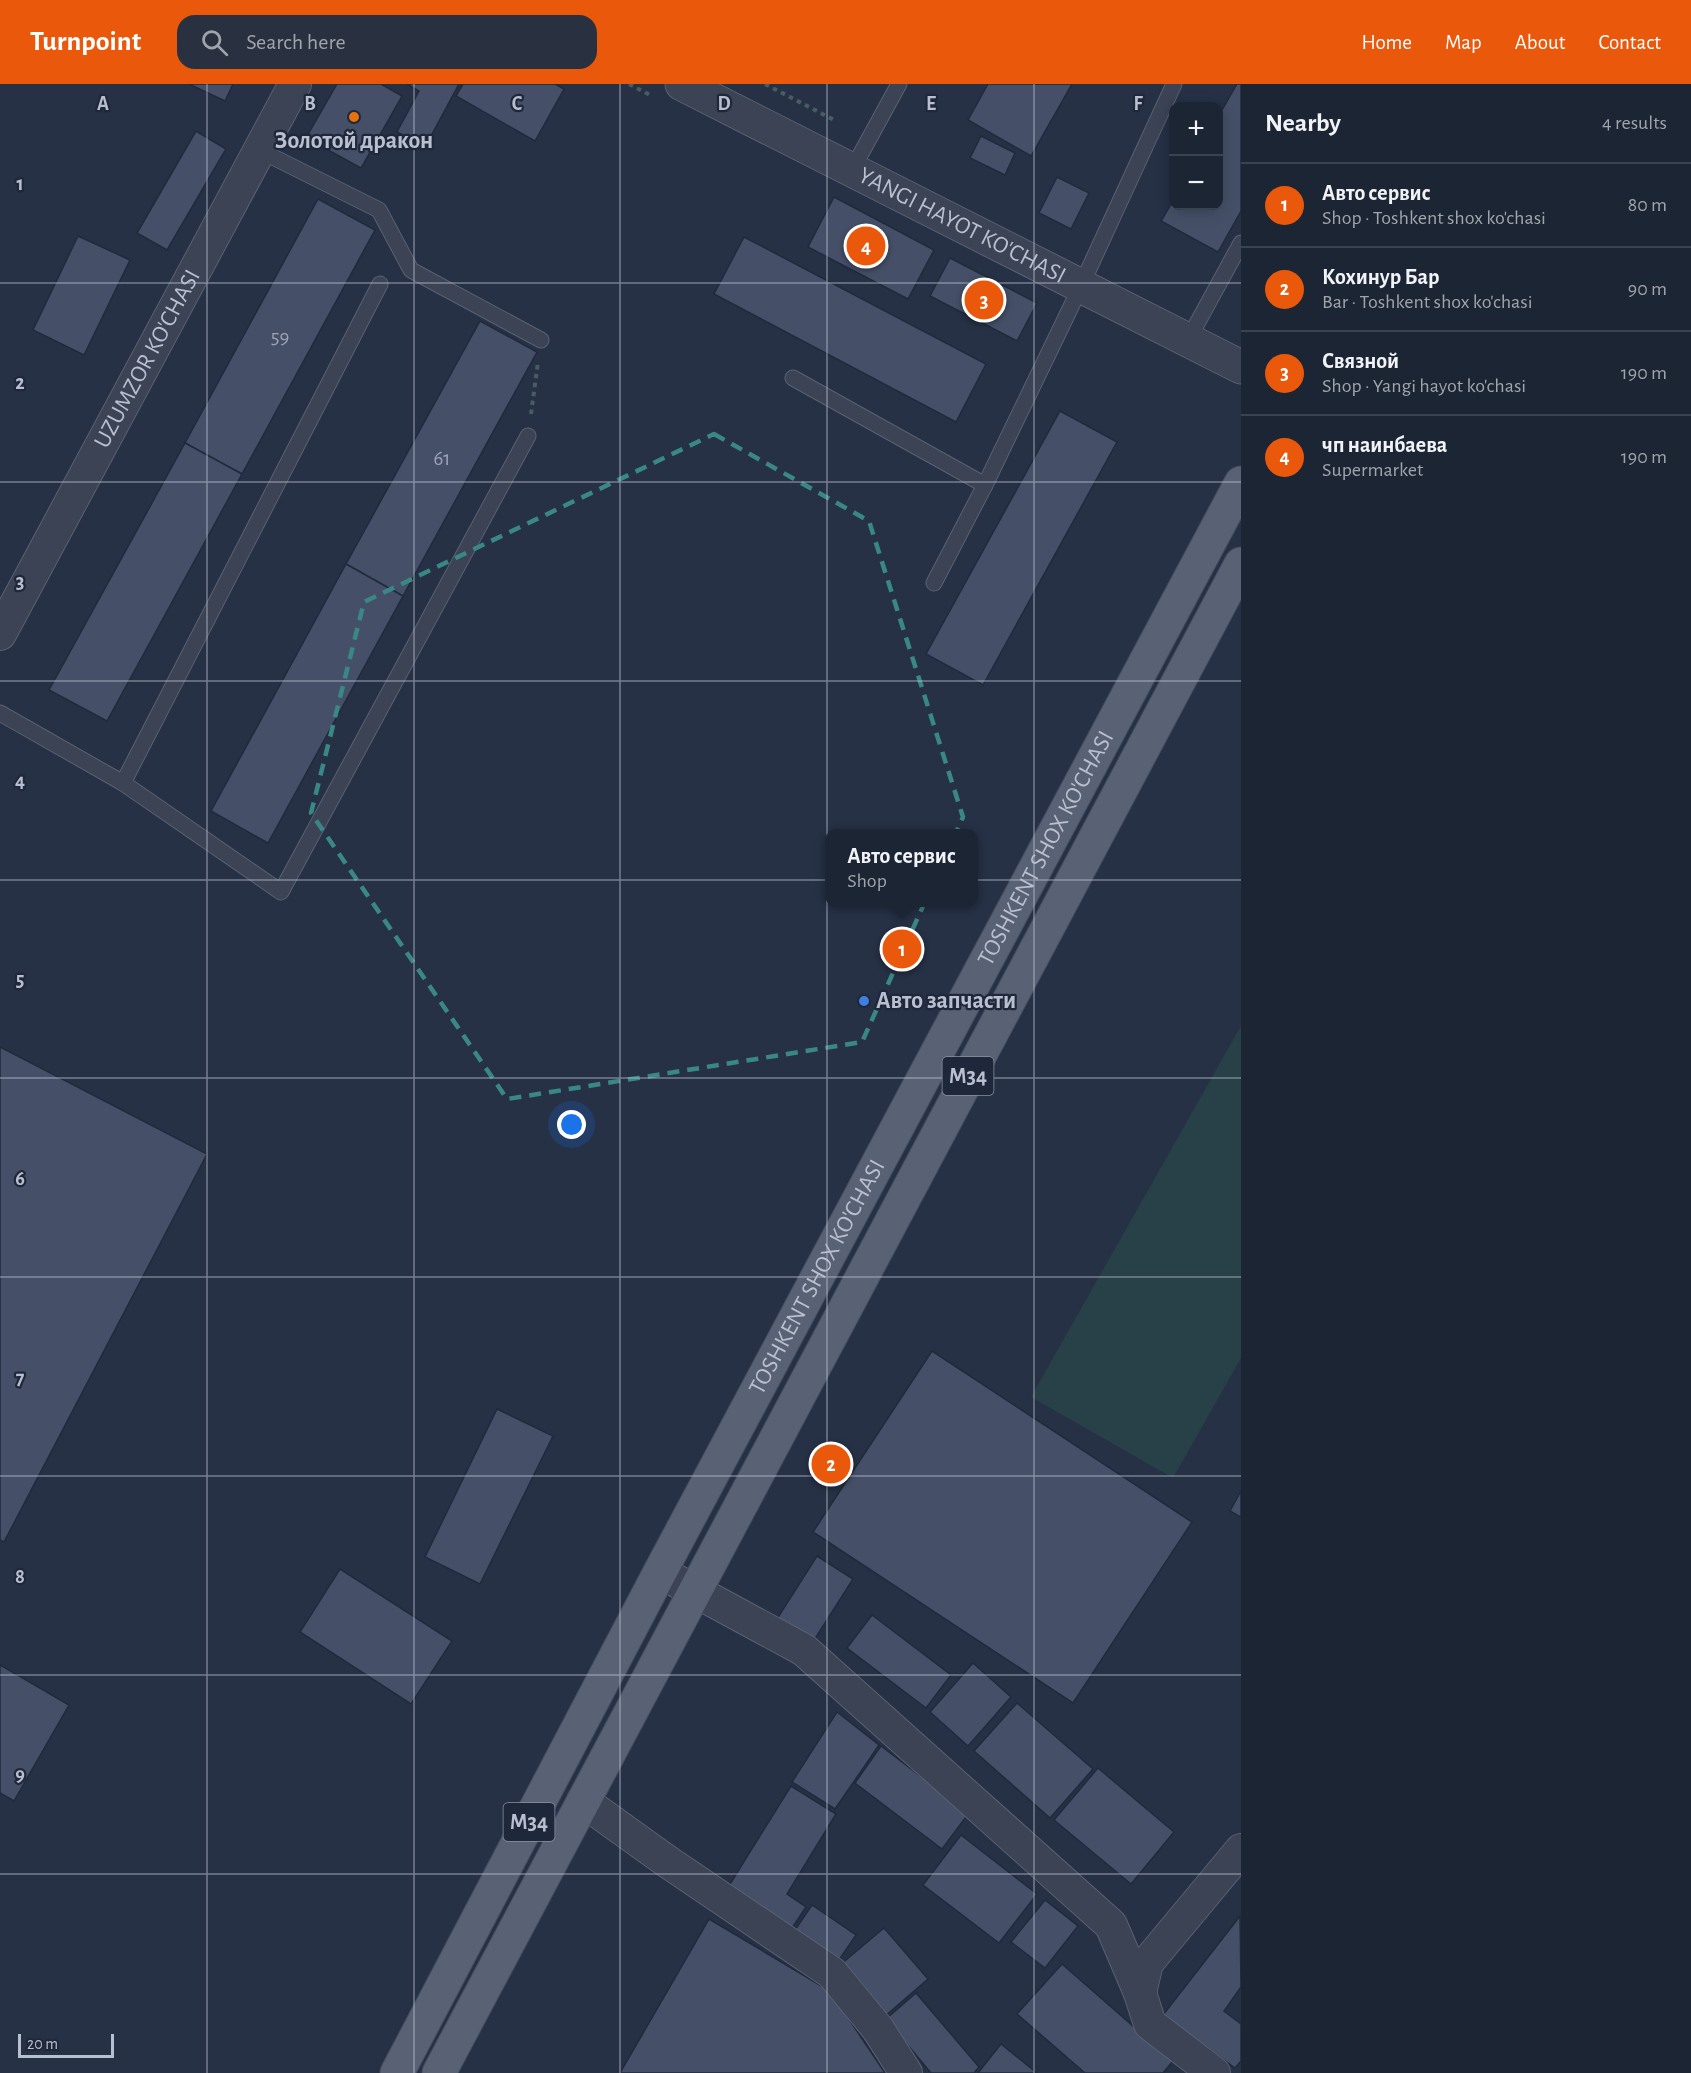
<!DOCTYPE html>
<meta charset="utf-8">
<style>
:root{--surface:#1c2534;--page:#293140;--text:#f1f3f6;--muted:#a0a5ac;--line:#3a424f;--accent:#ea580c}
body{margin:0;font-family:"Alegreya Sans",sans-serif;background:var(--page);color:var(--text)}
.controls{position:absolute;right:18px;top:18px;display:grid;overflow:hidden;border-radius:12px;box-shadow:0 3px 15px #0003}
.controls button{width:54px;height:54px;display:grid;place-items:center;padding:0;border:0;border-bottom:2px solid var(--line);background:var(--surface);color:var(--text);font:30px sans-serif}
.scale{position:absolute;left:18px;bottom:15px;width:96px;box-sizing:border-box;padding-left:6px;border:3px solid #b9bfce;border-top:0;font-size:16px;line-height:21px;white-space:nowrap;color:#b9bfce;-webkit-text-stroke:4px #1f283b;paint-order:stroke}
.you{position:absolute;left:572px;top:1041px;width:21px;height:21px;margin:-15px;border:4px solid #fff;border-radius:50%;background:#1a73e8;box-shadow:0 0 0 9px #1a73e833}
.badge{display:grid;place-items:center;width:39px;height:39px;border-radius:50%;background:var(--accent);color:#fff;font-size:20px;font-weight:700}
.pin{position:absolute;translate:-50% -50%;border:3px solid #fff;box-shadow:0 2px 6px #0006}
.popup{position:absolute;left:825px;top:745px;width:153px;height:78px;box-sizing:border-box;display:grid;place-content:center;border-radius:12px;background:var(--surface);filter:drop-shadow(0 2px 4px #0005);font-size:20px;white-space:nowrap;color:var(--muted)}
.popup b{font-size:22px;color:var(--text)}
.popup::after{content:'';position:absolute;left:50%;top:100%;margin-left:-12px;border:12px solid transparent;border-top-color:var(--surface)}
.list{margin:0;padding:0;list-style:none}
h2{display:flex;justify-content:space-between;align-items:center;height:78px;margin:0;padding:0 24px;font-size:26px}
h2 small{font-size:20px;font-weight:400;color:var(--muted)}
.list li{display:grid;grid-template-columns:39px 1fr auto;gap:18px;align-items:center;box-sizing:border-box;height:84px;padding:0 24px;border-top:2px solid var(--line)}
.list b{display:block;font-size:22px;white-space:nowrap}
.list p{margin:0;font-size:20px;white-space:nowrap;color:var(--muted)}
.list em{font-size:20px;font-style:normal;color:var(--muted)}
.icon{flex:none;width:33px;height:33px;fill:none;stroke:currentColor;stroke-width:2;stroke-linecap:round;stroke-linejoin:round}
.map{position:relative;flex:none;width:1241px;height:1989px;overflow:hidden}
header{display:flex;align-items:center;gap:36px;box-sizing:border-box;height:84px;padding:0 30px;background:var(--accent);color:#fff}
header strong{font-size:28px}
nav{display:flex;gap:33px;margin-inline-start:auto;font-size:21px}
.search{width:420px;height:54px;background:var(--page);display:flex;align-items:center;gap:15px;box-sizing:border-box;padding:0 21px;border-radius:18px;color:var(--muted);font-size:22px}
main{display:flex}
aside{flex:1;background:var(--surface)}
.map>svg:first-child{display:block}
.green{fill:#284047}
.building{fill:#455068;stroke:#212a3d;stroke-width:1.5}
.lines{fill:none;stroke-linecap:round;stroke-linejoin:round}
.service-casing{stroke:#596172;stroke-width:17}
.minor-casing{stroke:#596172;stroke-width:34}
.tertiary-casing{stroke:#596172;stroke-width:35}
.primary-casing{stroke:#444c5e;stroke-width:35}
.path{stroke:#475d62;stroke-width:4;stroke-dasharray:4.5 4.5;stroke-linecap:butt}
.service{stroke:#3b4355;stroke-width:15}
.minor{stroke:#3b4355;stroke-width:32}
.tertiary{stroke:#3b4355;stroke-width:33}
.primary{stroke:#596275;stroke-width:33}
.marked{fill:none;stroke:#3a8886;stroke-width:4.5;stroke-dasharray:12 8;stroke-linejoin:round}
.grid{fill:none;stroke:#b9bfce;stroke-width:1.5;stroke-opacity:0.55}
.food-dot{fill:#e8710a;stroke:#1f283b;stroke-width:2}
.shop-dot{fill:#3f7fe0;stroke:#1f283b;stroke-width:2}
.labels{text-anchor:middle;dominant-baseline:central;stroke-width:4.5;stroke-linejoin:round;paint-order:stroke}
.number-label{font-size:21px;fill:#9ca3b4}
.shield{fill:#1f283b;stroke:#8b92a2;stroke-width:1.5}
.shield-label{font-size:22px;font-weight:bold;fill:#b9bfce}
.poi-label{font-size:24px;font-weight:bold;fill:#b9bfce;stroke:#1f283b}
.street-label{font-size:24px;fill:#b9bfce;stroke:#1f283b}
.grid-label{font-size:20px;text-anchor:middle;font-weight:bold;fill:#b9bfce;stroke:#1f283b;stroke-width:4.5;stroke-linejoin:round;paint-order:stroke}
</style>
<header>
<strong>Turnpoint</strong>
<div class="search"><svg class="icon" aria-label="search" viewBox="0 0 24 24"><circle cx="10" cy="10" r="6"/><path d="M15 15l6 6"/></svg>Search here</div>
<nav><a>Home</a><a>Map</a><a>About</a><a>Contact</a></nav>
</header>
<main>
<div class="map">
<svg width="1241" height="1989" viewBox="0 0 1241 1989">
<rect width="100%" height="100%" fill="#263146"/>
<!-- green -->
<polygon class="green" points="1241,942 1241,1274 1173,1394 1031,1313"/>
<!-- building -->
<g class="building">
<polygon points="189,0 233,0 225,17"/>
<polygon points="337,0 381,0 402,12 361,84 306,54"/>
<polygon points="407,0 459,0 425,63 397,48 419,7"/>
<polygon points="463,0 555,0 564,5 535,57 456,12"/>
<polygon points="988,0 1072,0 1031,72 968,36"/>
<polygon points="1237,0 1241,0 1241,127 1218,168 1161,137 1174,115 1174,122 1218,122 1218,33"/>
<polygon points="196,47 226,65 167,166 137,149"/>
<polygon points="981,52 1015,69 1005,91 970,74"/>
<polygon points="1057,93 1089,109 1071,145 1039,129"/>
<polygon points="834,113 934,166 908,215 808,163"/>
<polygon points="318,115 375,146 242,390 185,359"/>
<polygon points="78,152 130,176 84,271 33,246"/>
<polygon points="744,153 986,280 956,338 714,210"/>
<polygon points="950,174 1037,219 1017,257 930,212"/>
<polygon points="480,237 537,268 403,512 346,480"/>
<polygon points="1060,327 1117,358 983,601 926,570"/>
<polygon points="185,359 242,390 107,637 49,606"/>
<polygon points="346,480 403,512 268,759 211,727"/>
<polygon points="0,963 207,1070 4,1458 0,1456"/>
<polygon points="932,1267 1192,1438 1073,1619 813,1448"/>
<polygon points="497,1325 553,1352 480,1500 425,1473"/>
<polygon points="1241,1407 1241,1433 1230,1427"/>
<polygon points="817,1472 853,1495 811,1561 775,1538"/>
<polygon points="340,1485 452,1557 411,1620 300,1548"/>
<polygon points="872,1531 951,1591 926,1624 847,1564"/>
<polygon points="973,1579 1011,1613 968,1662 930,1628"/>
<polygon points="0,1581 69,1621 14,1717 0,1709"/>
<polygon points="1017,1619 1093,1685 1050,1734 974,1667"/>
<polygon points="837,1628 879,1661 835,1725 792,1698"/>
<polygon points="881,1662 969,1729 942,1765 855,1699"/>
<polygon points="1098,1684 1174,1748 1131,1800 1054,1736"/>
<polygon points="791,1702 836,1730 787,1810 806,1823 790,1847 727,1805"/>
<polygon points="961,1751 1037,1810 999,1859 923,1801"/>
<polygon points="1045,1816 1078,1842 1045,1884 1011,1858"/>
<polygon points="812,1821 856,1851 837,1879 793,1849"/>
<polygon points="1240,1832 1241,1903 1224,1927 1241,1940 1241,1977 1235,1984 1163,1931"/>
<polygon points="709,1835 830,1907 885,1989 620,1989"/>
<polygon points="884,1844 928,1895 884,1933 840,1881"/>
<polygon points="1062,1880 1173,1977 1163,1989 1085,1989 1017,1930"/>
<polygon points="916,1909 979,1983 974,1989 931,1989 886,1935"/>
<polygon points="1001,1960 1037,1989 978,1989"/>
</g>
<g class="lines">
<!-- service casing -->
<g class="service-casing">
<g id="service">
<polyline points="259,66 379,126 411,186 541,256"/>
<polyline points="852,86 899,0"/>
<polyline points="1188,256 1241,159"/>
<polyline points="793,294 985,401 1081,202 1174,0"/>
<polyline points="934,499 985,401"/>
<polyline points="0,629 123,699 380,200"/>
<polyline points="123,699 281,808 528,352"/>
</g>
</g>
<!-- minor casing -->
<g class="minor-casing">
<g id="minor">
<path id="s1" d="M0,550L295,0"/>
<polyline points="660,1488 804,1566 1111,1841 1140,1909 1150,1940 1214,1989"/>
<polyline points="583,1717 668,1778 832,1889 878,1945 906,1989"/>
<polyline points="1140,1909 1147,1879 1241,1766"/>
</g>
</g>
<!-- tertiary casing -->
<g class="tertiary-casing">
<g id="tertiary">
<path id="s2" d="M682,0L1241,283"/>
</g>
</g>
<!-- primary casing -->
<g class="primary-casing">
<g id="primary">
<path id="s3" d="M397,1989L660,1488L1241,399"/>
<polyline points="439,1989 1241,480"/>
</g>
</g>
<!-- path -->
<g class="path">
<polyline points="629,0 652,12"/>
<polyline points="765,0 836,37"/>
<polyline points="531,330 538,278"/>
</g>
<!-- service -->
<use href="#service" class="service"/>
<!-- minor -->
<use href="#minor" class="minor"/>
<!-- tertiary -->
<use href="#tertiary" class="tertiary"/>
<!-- primary -->
<use href="#primary" class="primary"/>
</g>
<!-- marked area -->
<path class="marked" d="M714,350L869,437L963,733L862,958L507,1015L311,729L364,518Z"/>
<!-- grid -->
<path class="grid" d="M207,0V1989M414,0V1989M620,0V1989M827,0V1989M1034,0V1989M0,199H1241M0,398H1241M0,597H1241M0,796H1241M0,994H1241M0,1193H1241M0,1392H1241M0,1591H1241M0,1790H1241"/>
<!-- markers -->
<circle class="food-dot" cx="354" cy="33" r="6"/>
<circle class="shop-dot" cx="864" cy="917" r="6"/>
<g class="labels">
<!-- number labels -->
<g class="number-label">
<text x="280" y="252">59</text>
<text x="442" y="374">61</text>
</g>
<!-- shield labels -->
<g class="shield">
<rect x="942.5" y="973" width="51" height="38" rx="4.5"/>
<rect x="503.5" y="1719" width="51" height="38" rx="4.5"/>
</g>
<g class="shield-label">
<text x="968" y="992">M34</text>
<text x="529" y="1738">M34</text>
</g>
<!-- poi labels -->
<g class="poi-label">
<text x="354" y="57">Золотой дракон</text>
<text x="876" y="917" text-anchor="start">Авто запчасти</text>
</g>
<!-- street labels -->
<g class="street-label">
<text stroke="none"><textPath href="#s2" startOffset="314">YANGI HAYOT KO'CHASI</textPath></text>
<text stroke="none"><textPath href="#s1" startOffset="312">UZUMZOR KO'CHASI</textPath></text>
<text stroke="none"><textPath href="#s3" startOffset="1386">TOSHKENT SHOX KO'CHASI</textPath></text>
<text stroke="none"><textPath href="#s3" startOffset="900">TOSHKENT SHOX KO'CHASI</textPath></text>
</g>
</g>
<g class="grid-label">
<text x="103" y="26">A</text>
<text x="310" y="26">B</text>
<text x="517" y="26">C</text>
<text x="724" y="26">D</text>
<text x="931" y="26">E</text>
<text x="1138" y="26">F</text>
<text x="20" y="106">1</text>
<text x="20" y="305">2</text>
<text x="20" y="504">3</text>
<text x="20" y="703">4</text>
<text x="20" y="902">5</text>
<text x="20" y="1101">6</text>
<text x="20" y="1300">7</text>
<text x="20" y="1499">8</text>
<text x="20" y="1697">9</text>
</g>
</svg>
<div class="controls">
<button>+</button>
<button>−</button>
</div>
<div class="scale">20 m</div>
<div class="you"></div>
<div class="pin badge" style="left:902px;top:865px">1</div>
<div class="popup"><b>Авто сервис</b>Shop</div>
<div class="pin badge" style="left:831px;top:1380px">2</div>
<div class="pin badge" style="left:984px;top:216px">3</div>
<div class="pin badge" style="left:866px;top:162px">4</div>
</div>
<aside>
<h2>Nearby<small>4 results</small></h2>
<ul class="list">
<li><span class="badge">1</span><div><b>Авто сервис</b><p>Shop · Toshkent shox ko'chasi</p></div><em>80 m</em></li>
<li><span class="badge">2</span><div><b>Кохинур Бар</b><p>Bar · Toshkent shox ko'chasi</p></div><em>90 m</em></li>
<li><span class="badge">3</span><div><b>Связной</b><p>Shop · Yangi hayot ko'chasi</p></div><em>190 m</em></li>
<li><span class="badge">4</span><div><b>чп наинбаева</b><p>Supermarket</p></div><em>190 m</em></li>
</ul>
</aside>
</main>
